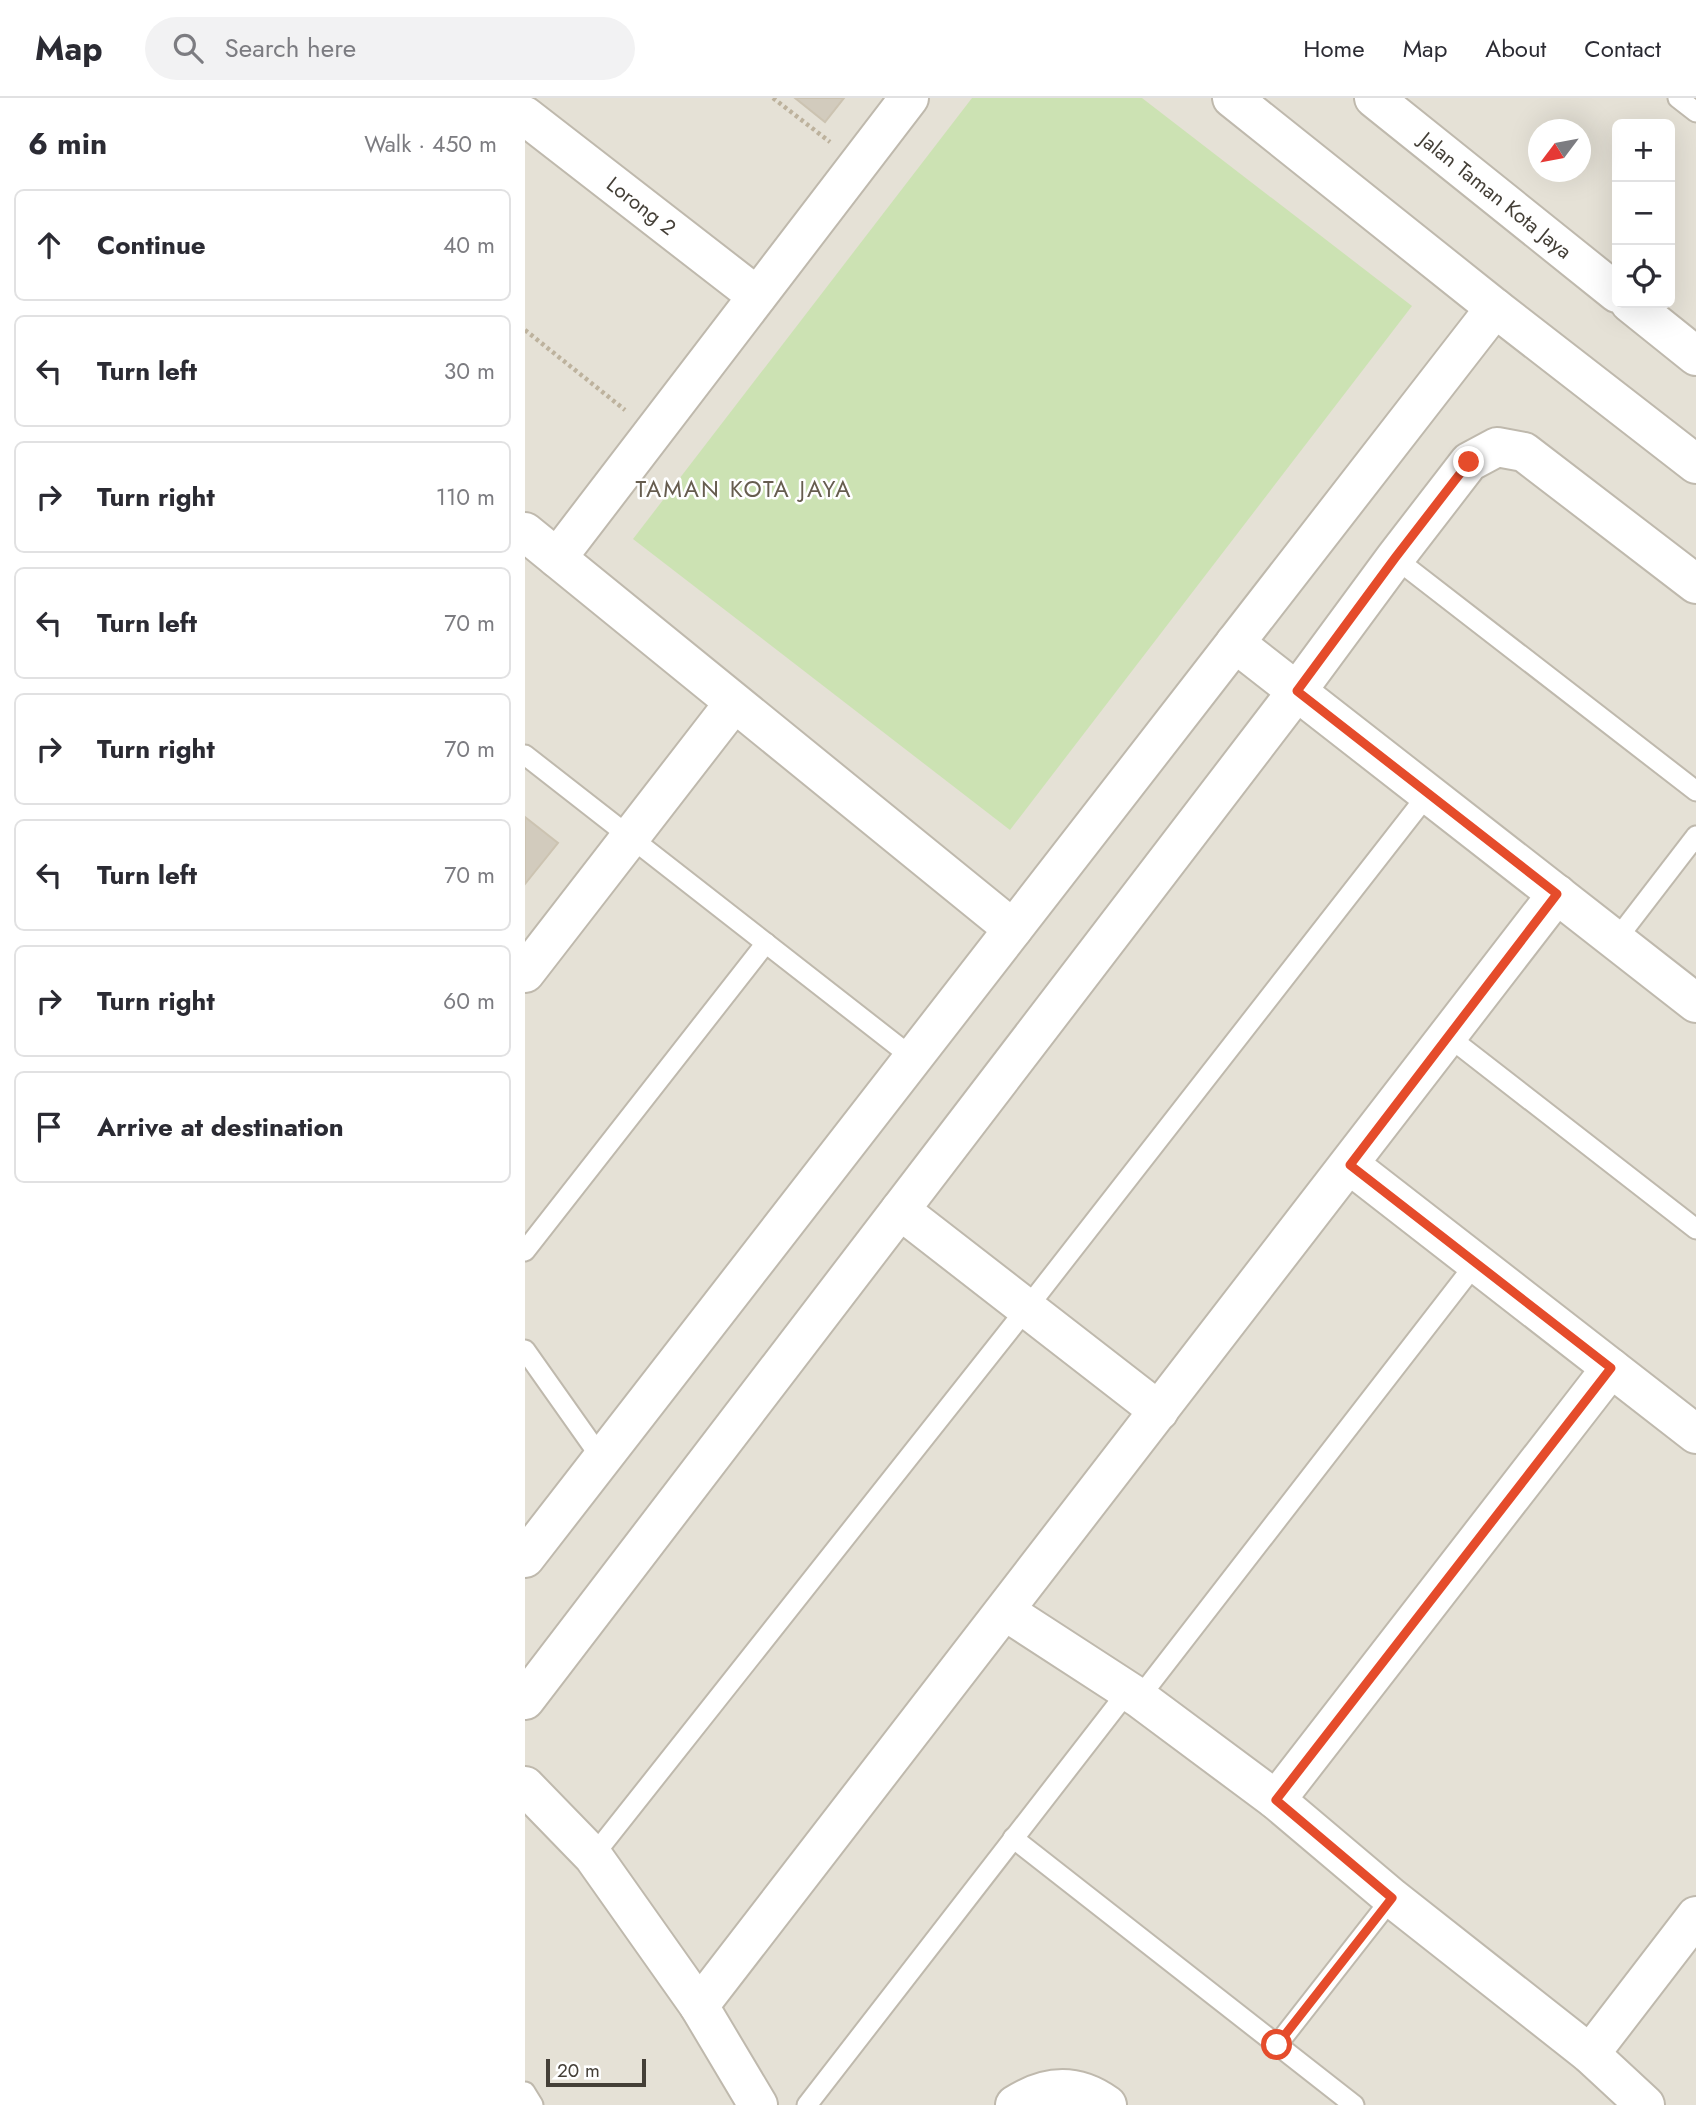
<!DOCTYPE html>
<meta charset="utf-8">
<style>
:root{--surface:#fff;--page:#f2f2f3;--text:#2b2b33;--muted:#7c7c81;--line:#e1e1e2}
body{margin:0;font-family:Jost,sans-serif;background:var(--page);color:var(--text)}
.controls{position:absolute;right:21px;top:21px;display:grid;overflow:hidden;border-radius:10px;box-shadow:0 7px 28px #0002}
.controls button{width:63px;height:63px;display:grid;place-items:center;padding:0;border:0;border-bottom:2px solid var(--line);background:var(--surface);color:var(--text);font:35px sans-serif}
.compass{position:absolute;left:1003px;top:21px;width:63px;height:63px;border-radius:50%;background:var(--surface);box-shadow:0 7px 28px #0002;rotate:238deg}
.scale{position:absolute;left:21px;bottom:18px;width:100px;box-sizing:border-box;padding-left:7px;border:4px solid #443f37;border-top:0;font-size:19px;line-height:24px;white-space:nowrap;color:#443f37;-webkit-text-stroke:5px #fff;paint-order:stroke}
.stop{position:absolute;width:21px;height:21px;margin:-16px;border:5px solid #e54c2b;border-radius:50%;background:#fff}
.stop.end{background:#e54c2b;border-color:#fff;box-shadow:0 2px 7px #0008}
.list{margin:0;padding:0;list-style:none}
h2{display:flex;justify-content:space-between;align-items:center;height:91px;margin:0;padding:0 28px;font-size:30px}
h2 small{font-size:23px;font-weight:400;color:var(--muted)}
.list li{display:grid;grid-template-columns:46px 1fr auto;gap:21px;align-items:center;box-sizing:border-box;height:112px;margin:0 14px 14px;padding:0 14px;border:2px solid var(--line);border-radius:10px}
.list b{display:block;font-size:26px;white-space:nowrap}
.list em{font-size:23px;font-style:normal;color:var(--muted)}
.icon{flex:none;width:38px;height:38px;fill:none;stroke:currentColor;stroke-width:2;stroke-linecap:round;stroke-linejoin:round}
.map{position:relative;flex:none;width:1171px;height:2007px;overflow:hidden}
header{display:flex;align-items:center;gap:42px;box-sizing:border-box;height:98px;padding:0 35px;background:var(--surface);border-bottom:2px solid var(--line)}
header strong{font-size:33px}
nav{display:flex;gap:38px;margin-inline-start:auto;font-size:24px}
.search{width:490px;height:63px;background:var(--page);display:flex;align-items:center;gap:18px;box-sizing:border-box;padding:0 24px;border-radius:38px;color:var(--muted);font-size:26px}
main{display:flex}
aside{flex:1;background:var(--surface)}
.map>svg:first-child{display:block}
.residential{fill:#e5e1d6;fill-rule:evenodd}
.green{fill:#cce2b3}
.building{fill:#d2cbbd;stroke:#ccc3b1;stroke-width:2}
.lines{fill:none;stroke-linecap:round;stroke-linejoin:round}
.lane-casing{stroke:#bfb9ad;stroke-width:23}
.street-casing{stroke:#bfb9ad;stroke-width:42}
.path{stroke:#bdb29d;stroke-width:4.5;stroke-dasharray:3.5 3.5;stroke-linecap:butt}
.lane{stroke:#fff;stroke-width:19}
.street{stroke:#fff;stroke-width:38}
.route{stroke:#e54c2b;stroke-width:9}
.labels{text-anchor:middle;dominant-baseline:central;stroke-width:5;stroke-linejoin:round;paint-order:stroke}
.street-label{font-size:21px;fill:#443f37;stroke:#fff}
.neighbourhood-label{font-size:23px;letter-spacing:2px;fill:#665d4f;stroke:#fff}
</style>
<header>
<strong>Map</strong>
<div class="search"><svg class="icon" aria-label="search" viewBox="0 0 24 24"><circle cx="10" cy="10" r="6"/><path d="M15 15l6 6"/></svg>Search here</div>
<nav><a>Home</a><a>Map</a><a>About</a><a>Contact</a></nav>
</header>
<main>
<aside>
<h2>6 min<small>Walk · 450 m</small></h2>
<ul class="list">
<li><svg class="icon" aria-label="ahead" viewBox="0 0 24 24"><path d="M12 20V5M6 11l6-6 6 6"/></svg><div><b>Continue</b></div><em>40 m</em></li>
<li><svg class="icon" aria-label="left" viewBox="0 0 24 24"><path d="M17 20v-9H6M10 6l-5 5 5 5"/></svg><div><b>Turn left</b></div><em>30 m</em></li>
<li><svg class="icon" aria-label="right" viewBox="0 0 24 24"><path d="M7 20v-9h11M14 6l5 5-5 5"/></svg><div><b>Turn right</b></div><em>110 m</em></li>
<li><svg class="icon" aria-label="left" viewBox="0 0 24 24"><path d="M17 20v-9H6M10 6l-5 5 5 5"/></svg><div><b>Turn left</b></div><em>70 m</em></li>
<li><svg class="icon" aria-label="right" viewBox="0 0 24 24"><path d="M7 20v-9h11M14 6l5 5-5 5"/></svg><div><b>Turn right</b></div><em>70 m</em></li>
<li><svg class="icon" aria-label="left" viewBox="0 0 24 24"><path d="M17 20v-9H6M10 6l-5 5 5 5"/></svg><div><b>Turn left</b></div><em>70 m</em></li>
<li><svg class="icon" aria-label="right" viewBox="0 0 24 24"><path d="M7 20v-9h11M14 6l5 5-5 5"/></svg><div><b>Turn right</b></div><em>60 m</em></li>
<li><svg class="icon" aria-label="arrive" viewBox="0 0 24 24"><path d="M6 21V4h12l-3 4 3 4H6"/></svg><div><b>Arrive at destination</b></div></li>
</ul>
</aside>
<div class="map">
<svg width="1171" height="2007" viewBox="0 0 1171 2007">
<rect width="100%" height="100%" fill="#f2efe7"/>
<!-- residential -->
<path class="residential" d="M0,0H1171V2007H0ZM1092,26H1145V205H1092ZM1014,32H1056V74H1014Z"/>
<!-- green -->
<polygon class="green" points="447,0 617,0 887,208 485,732 108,441"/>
<!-- building -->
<g class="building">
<polygon points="270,0 319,0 300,24"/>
<polygon points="0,719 33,745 0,786"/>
</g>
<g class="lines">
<!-- lane casing -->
<g class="lane-casing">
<g id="lane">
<polyline points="1153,0 1171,14"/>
<polyline points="870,460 1171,693"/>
<polyline points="0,657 388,960"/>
<polyline points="1091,842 1171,738"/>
<polyline points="924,939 1171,1131"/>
<polyline points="0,1153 241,845"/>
<polyline points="0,1252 77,1361"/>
<polyline points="614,1600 951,1165"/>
<polyline points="488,1740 829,2007"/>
<polyline points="68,1758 502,1210 903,696"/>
<polyline points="752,1947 867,1800"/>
<polyline points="0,1994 8,2007"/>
<polyline points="282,2007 603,1593"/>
</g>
</g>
<!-- street casing -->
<g class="street-casing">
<g id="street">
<polyline points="707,0 970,210 1171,366"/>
<path id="s1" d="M849,0L1092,195"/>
<path id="s2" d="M0,18L232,198"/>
<polyline points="1105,205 1171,258"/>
<polyline points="0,434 488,831"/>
<polyline points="32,460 384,0"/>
<polyline points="710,545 1171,905"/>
<polyline points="0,875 209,605"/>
<polyline points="825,1067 1171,1336"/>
<polyline points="375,1112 634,1313"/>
<polyline points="0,1460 970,210"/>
<polyline points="480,1513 614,1600 751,1702 867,1800 1065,1956 1120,2007"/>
<polyline points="0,1602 772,593 870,460 944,364 972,349 999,354 1171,486"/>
<polyline points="0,1688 68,1758 174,1908 233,2007"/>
<polyline points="751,1702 1086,1270"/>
<polyline points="174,1908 1032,796"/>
<polyline points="1065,1956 1171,1818"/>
<path d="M490,2007C521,1987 550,1984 582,2007"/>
</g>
</g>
<!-- path -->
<g class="path">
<polyline points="248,0 305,44"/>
<polyline points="0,232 100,312"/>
</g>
<!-- lane -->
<use href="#lane" class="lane"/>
<!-- street -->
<use href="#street" class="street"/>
</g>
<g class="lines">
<!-- route -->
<polyline class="route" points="752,1947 867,1800 751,1702 1086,1270 825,1067 1032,796 772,593 870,460 944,364"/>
</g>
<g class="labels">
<!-- street labels -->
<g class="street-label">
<text stroke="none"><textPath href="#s1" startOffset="156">Jalan Taman Kota Jaya</textPath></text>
<text stroke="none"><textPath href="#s2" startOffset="147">Lorong 2</textPath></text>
</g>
<!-- neighbourhood labels -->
<g class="neighbourhood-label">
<text x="219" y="391">TAMAN KOTA JAYA</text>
</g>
</g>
</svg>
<div class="controls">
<button>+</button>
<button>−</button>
<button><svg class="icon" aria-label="locate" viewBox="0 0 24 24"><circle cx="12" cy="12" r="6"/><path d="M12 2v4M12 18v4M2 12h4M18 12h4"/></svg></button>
</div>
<svg class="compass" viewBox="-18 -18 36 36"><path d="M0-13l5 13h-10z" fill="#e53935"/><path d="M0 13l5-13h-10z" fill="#7c7c81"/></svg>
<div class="scale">20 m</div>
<div class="stop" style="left:752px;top:1947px"></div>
<div class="stop end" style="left:944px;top:364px"></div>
</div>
</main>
